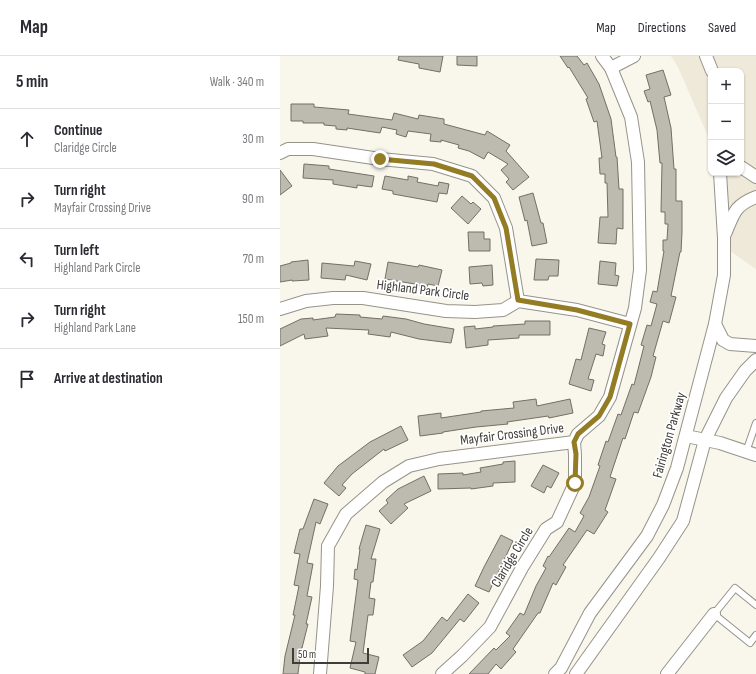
<!DOCTYPE html>
<meta charset="utf-8">
<style>
:root{--surface:#fff;--page:#f7f7f7;--text:#2b2b33;--muted:#7c7c81;--line:#e1e1e2}
body{margin:0;font-family:"Sofia Sans Condensed",sans-serif;background:var(--page);color:var(--text)}
.controls{position:absolute;right:12px;top:12px;display:grid;overflow:hidden;border-radius:8px;box-shadow:0 1px 3px #0004}
.controls button{width:36px;height:36px;display:grid;place-items:center;padding:0;border:0;border-bottom:1px solid var(--line);background:var(--surface);color:var(--text);font:20px sans-serif}
.scale{position:absolute;left:12px;bottom:10px;width:77px;box-sizing:border-box;padding-left:4px;border:2px solid #3e3d39;border-top:0;font-size:11px;line-height:14px;white-space:nowrap;color:#3e3d39;-webkit-text-stroke:3px #fff;paint-order:stroke}
.stop{position:absolute;width:12px;height:12px;margin:-9px;border:3px solid #937c23;border-radius:50%;background:#fff}
.stop.end{background:#937c23;border-color:#fff;box-shadow:0 1px 4px #0008}
.list{margin:0;padding:0;list-style:none}
h2{display:flex;justify-content:space-between;align-items:center;height:52px;margin:0;padding:0 16px;font-size:17px}
h2 small{font-size:13px;font-weight:400;color:var(--muted)}
.list li{display:grid;grid-template-columns:26px 1fr auto;gap:12px;align-items:center;box-sizing:border-box;height:60px;padding:0 16px;border-top:1px solid var(--line)}
.list b{display:block;font-size:15px;white-space:nowrap}
.list p{margin:0;font-size:13px;white-space:nowrap;color:var(--muted)}
.list em{font-size:13px;font-style:normal;color:var(--muted)}
.icon{flex:none;width:22px;height:22px;fill:none;stroke:currentColor;stroke-width:2;stroke-linecap:round;stroke-linejoin:round}
.map{position:relative;flex:none;width:476px;height:618px;overflow:hidden}
header{display:flex;align-items:center;gap:24px;box-sizing:border-box;height:56px;padding:0 20px;background:var(--surface);border-bottom:1px solid var(--line)}
header strong{font-size:19px}
nav{display:flex;gap:22px;margin-inline-start:auto;font-size:14px}
main{display:flex}
aside{flex:1;background:var(--surface)}
.map>svg:first-child{display:block}
.built{fill:#eee9d8}
.building{fill:#bdbab0;stroke:#726f66}
.lines{fill:none;stroke-linecap:round;stroke-linejoin:round}
.lane-casing{stroke:#96938a;stroke-width:8}
.street-casing{stroke:#96938a;stroke-width:14}
.lane{stroke:#fff;stroke-width:6}
.street{stroke:#fff;stroke-width:12}
.route{stroke:#937c23;stroke-width:5}
.labels{text-anchor:middle;dominant-baseline:central;stroke-width:3.5;stroke-linejoin:round;paint-order:stroke}
.street-label{font-size:14px;fill:#3e3d39;stroke:#fff}
</style>
<header>
<strong>Map</strong>
<nav><a>Map</a><a>Directions</a><a>Saved</a></nav>
</header>
<main>
<aside>
<h2>5 min<small>Walk · 340 m</small></h2>
<ul class="list">
<li><svg class="icon" aria-label="ahead" viewBox="0 0 24 24"><path d="M12 20V5M6 11l6-6 6 6"/></svg><div><b>Continue</b><p>Claridge Circle</p></div><em>30 m</em></li>
<li><svg class="icon" aria-label="right" viewBox="0 0 24 24"><path d="M7 20v-9h11M14 6l5 5-5 5"/></svg><div><b>Turn right</b><p>Mayfair Crossing Drive</p></div><em>90 m</em></li>
<li><svg class="icon" aria-label="left" viewBox="0 0 24 24"><path d="M17 20v-9H6M10 6l-5 5 5 5"/></svg><div><b>Turn left</b><p>Highland Park Circle</p></div><em>70 m</em></li>
<li><svg class="icon" aria-label="right" viewBox="0 0 24 24"><path d="M7 20v-9h11M14 6l5 5-5 5"/></svg><div><b>Turn right</b><p>Highland Park Lane</p></div><em>150 m</em></li>
<li><svg class="icon" aria-label="arrive" viewBox="0 0 24 24"><path d="M6 21V4h12l-3 4 3 4H6"/></svg><div><b>Arrive at destination</b></div></li>
</ul>
</aside>
<div class="map">
<svg width="476" height="618" viewBox="0 0 476 618">
<rect width="100%" height="100%" fill="#f9f6eb"/>
<!-- built -->
<polygon class="built" points="391,0 476,0 476,213 440,188 444,117 461,117 461,15 431,15 431,87 398,11"/>
<!-- building -->
<g class="building">
<polygon points="119,0 163,0 160,16 139,12 139,8 118,4"/>
<polygon points="177,0 197,0 197,10 177,9"/>
<polygon points="280,0 297,0 304,9 307,7 319,28 331,63 336,101 337,101 339,133 343,133 343,173 337,172 336,188 318,187 320,161 328,161 327,127 325,127 325,118 320,118 319,102 322,102 317,65 314,66 306,43 308,42 289,11 288,12"/>
<polygon points="383,14 391,39 384,41 391,72 394,113 396,113 396,145 402,145 402,176 401,196 400,196 391,240 396,241 389,267 383,265 373,300 376,301 371,321 358,357 354,356 345,383 343,382 330,421 336,423 325,454 328,456 314,478 307,474 283,509 286,511 276,529 273,527 260,557 258,557 233,593 236,596 221,613 216,608 208,618 189,618 214,592 216,594 230,580 226,577 240,557 244,559 256,530 266,512 263,510 268,500 269,501 289,472 295,476 304,460 300,457 309,441 320,410 318,409 326,385 328,386 338,358 341,359 352,328 354,329 364,290 361,289 367,269 371,270 377,248 370,246 373,235 377,236 384,195 383,195 383,184 387,184 388,168 385,168 385,156 381,156 382,107 380,107 377,74 370,45 368,46 364,35 370,33 366,19"/>
<polygon points="11,48 34,48 34,51 69,54 68,58 112,64 114,57 138,63 139,59 164,63 164,68 205,79 207,75 230,89 226,95 249,121 233,134 226,126 229,123 221,114 228,108 208,96 204,103 189,95 178,92 179,89 161,84 161,86 150,85 151,78 128,75 126,81 116,78 117,74 102,71 100,77 67,72 67,74 56,73 56,70 44,69 44,67 23,67 23,65 11,65"/>
<polygon points="24,108 49,110 49,113 94,120 92,131 77,129 77,132 53,128 53,124 23,122"/>
<polygon points="0,114 12,130 0,139"/>
<polygon points="105,120 128,124 128,120 138,122 137,126 158,130 159,126 169,128 167,138 159,137 157,146 113,138 113,135 102,133"/>
<polygon points="253,137 261,167 263,167 267,187 252,190 247,164 245,165 239,141"/>
<polygon points="182,140 191,148 193,146 201,153 188,168 171,152"/>
<polygon points="188,176 204,176 204,183 210,183 210,195 189,195"/>
<polygon points="256,203 279,204 278,220 269,220 268,224 254,224"/>
<polygon points="28,204 29,224 12,225 12,224 0,226 0,210 11,207 11,206"/>
<polygon points="75,205 91,208 87,224 66,219 65,224 41,222 42,207 74,210"/>
<polygon points="320,205 336,207 335,219 339,220 337,230 318,228"/>
<polygon points="108,206 138,211 139,209 162,214 158,230 148,228 147,232 135,229 135,228 105,223"/>
<polygon points="212,209 213,229 203,230 202,227 190,228 189,211"/>
<polygon points="56,258 80,259 80,261 102,263 103,260 126,263 144,268 174,273 171,287 139,283 111,276 110,281 88,278 89,274 46,272 48,280 25,283 24,278 0,290 0,273 21,263 33,262 33,264 55,261"/>
<polygon points="245,265 270,265 270,279 239,279 239,282 208,284 208,289 186,292 184,271 195,270 195,273 213,271 213,270 245,268"/>
<polygon points="309,272 326,276 322,288 325,289 323,300 316,298 308,323 314,324 311,335 289,328 296,303 301,304"/>
<polygon points="256,343 257,350 290,343 293,357 269,362 268,360 227,366 228,368 196,371 163,376 163,377 140,380 138,360 161,357 161,362 201,356 201,355 234,352 233,346"/>
<polygon points="121,370 128,384 105,395 104,393 72,418 62,429 66,432 59,440 44,427 58,410 90,386"/>
<polygon points="235,405 235,426 213,427 213,430 191,433 191,432 158,433 158,418 183,417 183,419 201,416 200,412 223,408 223,406"/>
<polygon points="263,409 279,417 271,432 267,430 264,437 251,430"/>
<polygon points="144,420 151,435 124,448 128,452 111,468 99,455 108,447 106,444 118,433"/>
<polygon points="34,443 48,448 40,468 36,466 27,507 33,508 27,540 32,541 26,568 28,568 22,592 21,592 18,618 3,618 5,600 15,559 13,559 19,530 14,529 20,498 14,497 20,473 23,473"/>
<polygon points="86,469 100,473 91,503 96,503 93,526 91,526 89,542 95,543 93,559 88,559 83,597 99,601 95,618 85,618 85,616 70,612 76,586 70,585 78,524 74,523 75,513 77,514 80,493 79,493"/>
<polygon points="221,479 233,485 209,536 195,530 204,511"/>
<polygon points="188,538 199,547 184,566 180,563 152,597 132,611 123,599 143,585 162,561 167,565"/>
</g>
<g class="lines">
<!-- lane casing -->
<g class="lane-casing">
<g id="lane">
<polyline points="466,396 476,367"/>
<polyline points="476,549 455,532 434,558 470,587 476,579"/>
</g>
</g>
<!-- street casing -->
<g class="street-casing">
<g id="street">
<polyline points="426,0 432,15"/>
<polyline points="331,12 354,0"/>
<polyline points="0,97 8,93 33,93 100,103 153,108 192,120 214,142 226,172 238,245"/>
<polyline points="461,111 476,121"/>
<path d="M445,178C454,157 454,150 476,141"/>
<polyline points="0,253 26,245 53,242 83,242 166,255 195,256 223,254 238,245 297,254 350,268"/>
<polyline points="435,268 443,284 450,288 476,290"/>
<polyline points="406,380 440,387 476,399"/>
<polyline points="40,618 47,530 48,490 66,458 103,426 129,410 159,403 294,386 298,378 319,360 330,341 355,252 360,214 358,106 351,61 331,12 322,0"/>
<polyline points="162,618 182,600 210,571 243,510 266,473 277,466 295,427 295,399 294,386"/>
<polyline points="275,618 281,612 310,557 367,480 383,449 397,412 435,268 444,219 444,182 440,117"/>
<polyline points="296,618 379,502 403,465 425,384 446,342 465,315 476,304"/>
<polyline points="387,618 434,558"/>
</g>
</g>
<!-- lane -->
<use href="#lane" class="lane"/>
<!-- street -->
<use href="#street" class="street"/>
</g>
<g class="lines">
<!-- route -->
<polyline class="route" points="100,103 154,108 192,120 214,142 226,172 238,244 297,254 350,268 330,341 319,360 298,378 294,386 296,398 295,427"/>
</g>
<g class="labels">
<!-- street labels -->
<g class="street-label">
<text transform="translate(143 234) rotate(7)">Highland Park Circle</text>
<text transform="translate(232 378) rotate(-7)">Mayfair Crossing Drive</text>
<text transform="translate(389 379) rotate(-74)">Fairington Parkway</text>
<text transform="translate(232 501) rotate(-59)">Claridge Circle</text>
</g>
</g>
</svg>
<div class="controls">
<button>+</button>
<button>−</button>
<button><svg class="icon" aria-label="layers" viewBox="0 0 24 24"><path d="M12 4l9 5-9 5-9-5zM3 14l9 5 9-5"/></svg></button>
</div>
<div class="scale">50 m</div>
<div class="stop" style="left:295px;top:427px"></div>
<div class="stop end" style="left:100px;top:103px"></div>
</div>
</main>
